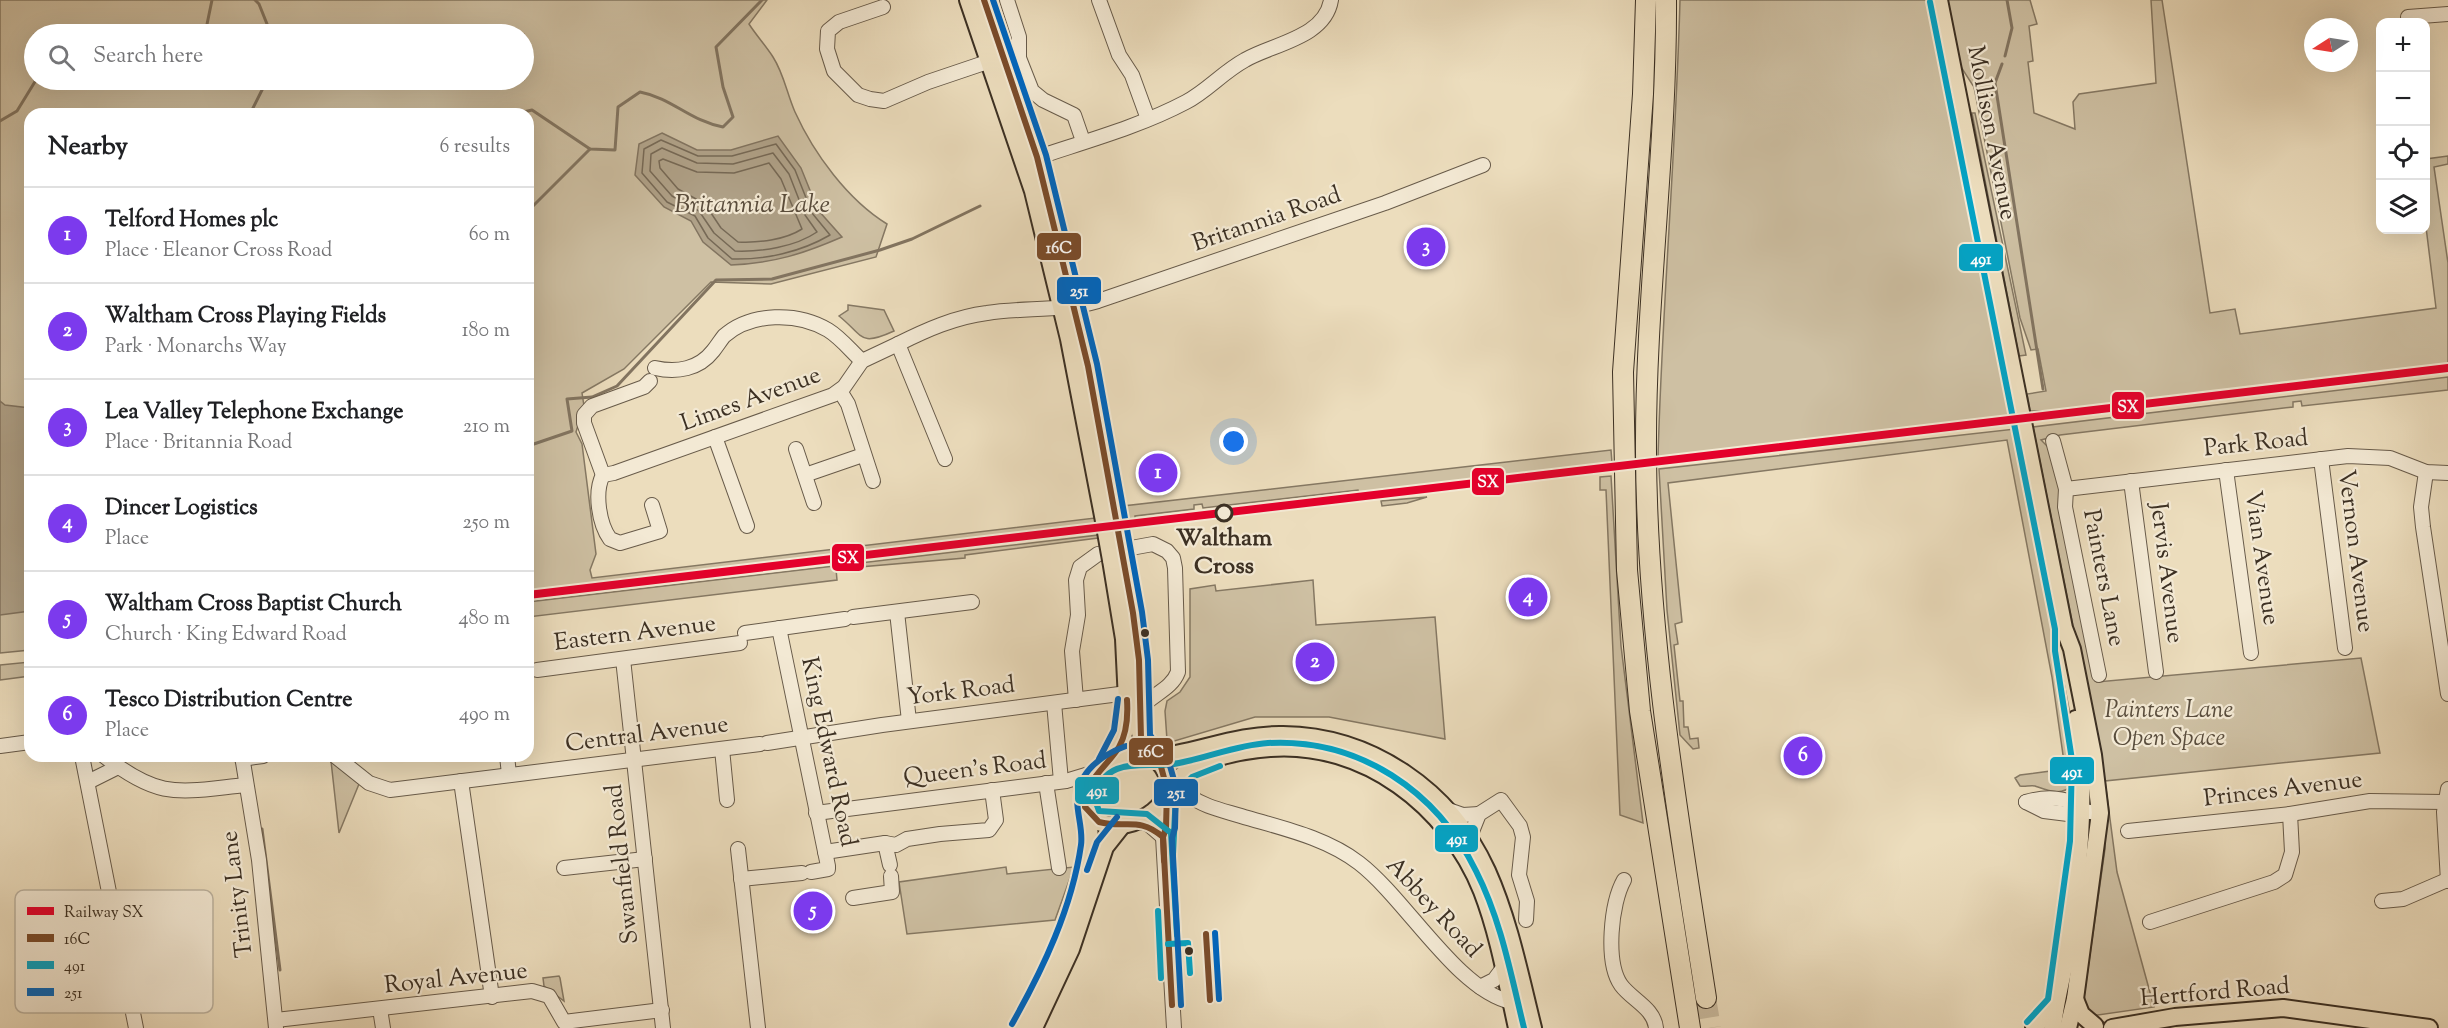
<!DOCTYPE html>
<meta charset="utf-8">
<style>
:root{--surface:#fff;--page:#f2f2f2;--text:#202124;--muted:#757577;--line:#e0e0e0;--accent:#7c3aed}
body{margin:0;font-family:"Sorts Mill Goudy",serif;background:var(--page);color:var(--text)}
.controls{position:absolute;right:18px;top:18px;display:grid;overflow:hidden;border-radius:12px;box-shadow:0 6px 24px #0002}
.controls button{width:54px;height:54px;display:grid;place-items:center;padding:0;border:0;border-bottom:2px solid var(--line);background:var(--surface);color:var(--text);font:30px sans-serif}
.compass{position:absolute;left:2304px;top:18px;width:54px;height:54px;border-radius:50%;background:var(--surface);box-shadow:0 6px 24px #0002;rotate:258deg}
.you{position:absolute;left:1234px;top:442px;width:21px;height:21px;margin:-15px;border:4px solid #fff;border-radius:50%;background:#1a73e8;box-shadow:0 0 0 9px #1a73e833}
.badge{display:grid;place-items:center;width:39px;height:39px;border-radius:50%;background:var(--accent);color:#fff;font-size:20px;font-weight:700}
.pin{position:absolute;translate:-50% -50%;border:3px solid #fff;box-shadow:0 2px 6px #0006}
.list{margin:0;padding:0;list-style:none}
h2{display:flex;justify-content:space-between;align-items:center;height:78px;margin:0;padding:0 24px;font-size:26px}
h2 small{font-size:20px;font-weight:400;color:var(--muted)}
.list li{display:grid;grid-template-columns:39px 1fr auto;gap:18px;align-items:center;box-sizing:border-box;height:96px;padding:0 24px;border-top:2px solid var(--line)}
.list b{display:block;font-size:22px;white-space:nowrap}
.list p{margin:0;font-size:20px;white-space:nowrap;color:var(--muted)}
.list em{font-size:20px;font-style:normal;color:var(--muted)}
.icon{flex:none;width:33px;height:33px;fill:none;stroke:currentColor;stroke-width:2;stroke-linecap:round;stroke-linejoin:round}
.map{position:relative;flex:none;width:2448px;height:1028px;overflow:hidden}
.search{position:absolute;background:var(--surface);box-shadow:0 6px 24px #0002;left:24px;top:24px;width:510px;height:66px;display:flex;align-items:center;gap:15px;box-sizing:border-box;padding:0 21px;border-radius:33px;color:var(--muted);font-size:22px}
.panel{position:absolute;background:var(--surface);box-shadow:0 6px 24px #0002;left:24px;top:108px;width:510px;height:654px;border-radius:18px}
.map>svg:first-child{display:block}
.green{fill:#cec0a3;stroke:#857863;stroke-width:1.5;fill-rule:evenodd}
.water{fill:#b0a289;stroke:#827460;stroke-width:1.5}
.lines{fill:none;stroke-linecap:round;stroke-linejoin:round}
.shore{stroke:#766956;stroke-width:1.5}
.stream{stroke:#827460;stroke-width:3}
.highway-tunnel{stroke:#c9ba9e;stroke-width:20;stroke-dasharray:20 10;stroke-linecap:butt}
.minor-casing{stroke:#685b4a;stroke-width:16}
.major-casing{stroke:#3c3023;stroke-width:20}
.highway-casing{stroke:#3c3023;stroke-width:22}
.minor{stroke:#f3e9d4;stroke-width:14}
.major{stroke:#ecddbd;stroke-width:16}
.highway{stroke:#ecddbd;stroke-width:20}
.major-bridge-casing{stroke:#3c3023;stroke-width:20;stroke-linecap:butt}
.major-bridge{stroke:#ecddbd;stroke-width:16}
.bus-1-casing{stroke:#f3e9d4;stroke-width:10}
.bus-2-casing{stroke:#f3e9d4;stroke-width:10}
.bus-3-casing{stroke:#f3e9d4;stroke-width:10}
.bus-1{stroke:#7a4b2a;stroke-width:6}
.bus-2{stroke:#03a3c5;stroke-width:6}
.bus-3{stroke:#0065bd;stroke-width:6}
.rail-1-casing{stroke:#f3e9d4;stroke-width:12}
.rail-1{stroke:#e4002b;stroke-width:8}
.stop-dot{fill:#f3e9d4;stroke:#3c3023;stroke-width:3}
.bus-dot{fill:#3c3023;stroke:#f3e9d4;stroke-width:2}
.labels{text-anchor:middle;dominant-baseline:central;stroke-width:4.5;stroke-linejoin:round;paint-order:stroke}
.street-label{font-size:24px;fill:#3c3023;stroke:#f3e9d4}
.stop-label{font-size:24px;font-weight:bold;fill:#3c3023;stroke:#f3e9d4}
.park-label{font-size:24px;font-style:italic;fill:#594d3d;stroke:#f3e9d4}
.water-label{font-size:26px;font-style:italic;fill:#594c3c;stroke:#f3e9d4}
.key{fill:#f3e9d4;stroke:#bcb29f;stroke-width:1.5}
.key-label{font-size:16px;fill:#3c3023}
.line-badge{stroke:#f3e9d4;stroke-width:2}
.badge-label{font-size:16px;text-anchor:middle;font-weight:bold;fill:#fff}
</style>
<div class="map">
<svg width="2448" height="1028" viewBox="0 0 2448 1028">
<rect width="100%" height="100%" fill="#ecddbd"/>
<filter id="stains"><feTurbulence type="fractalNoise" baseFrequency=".00333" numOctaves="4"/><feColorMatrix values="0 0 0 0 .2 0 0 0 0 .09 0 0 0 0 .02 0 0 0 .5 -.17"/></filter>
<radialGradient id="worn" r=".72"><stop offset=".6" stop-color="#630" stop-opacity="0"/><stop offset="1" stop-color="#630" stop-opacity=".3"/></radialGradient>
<!-- green -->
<g class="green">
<path d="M0,0H767L749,24C756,35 766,46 773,57C784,74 787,94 795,112C814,154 848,200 887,224L876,257L771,284L711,282L624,369L582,393L584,406L576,432L582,444L596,554L590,570L592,578L1095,518L1097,524L528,592V114H30V650L0,653ZM34,34H524V80H34Z"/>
<path d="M1680,0H1929L2012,416L1658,458C1662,305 1676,153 1680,0Z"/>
<polygon points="1947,0 2030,0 2037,24 2029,26 2033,61 2028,62 2034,113 2075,129 2073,102 2079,94 2156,83 2151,0 2162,0 2210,313 2235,309 2240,334 2436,308 2426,227 2426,159 2448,156 2448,164 2434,167 2448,263 2448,365 2055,411 2030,411 2027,394 2046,391 2038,349 2031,350 2020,318 1974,87 1961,67"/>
<polygon points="1972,113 1975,113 2026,355 2019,356"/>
<path d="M848,305L884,310L894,331C859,347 864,336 839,316L848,310Z"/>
<polygon points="2448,377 2448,390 2302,406 2301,401 2293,402 2293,407 2060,435 2041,440 2053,452 2097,682 2361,658 2380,753 2105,781 2117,872 2154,1007 2091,1016 2083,1004 2105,849 2105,813 2087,696 2033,427"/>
<path d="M2015,429L2070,714L2073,784C2062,797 2049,791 2035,786C2030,785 2025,787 2020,786L2015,778L2020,775L2065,769L2052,677L2007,440L1668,483L1682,622L1675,624L1678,644L1674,645L1680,701H1683L1684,727H1688L1690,739L1698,738L1699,748L1693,749L1680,735L1667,610L1659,469Z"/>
<polygon points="1611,450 1612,463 1359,494 1358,490 1203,508 1202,504 1194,505 1194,509 1135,516 1135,519 1124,520 1123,506"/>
<polygon points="1611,476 1621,646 1643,823 1620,815 1606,490 1600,490 1600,477"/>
<polygon points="1427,497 1407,503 1382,506 1381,501"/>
<polygon points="1099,535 1098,538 965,555 965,558 836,569 837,580 528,617 528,602"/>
<polygon points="1313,580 1316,625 1435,617 1445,739 1329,717 1255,717 1171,742 1167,740 1165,711 1167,701 1180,692 1190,677 1190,589 1215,585 1216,591"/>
<polygon points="30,662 30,676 0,680 0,665"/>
<polygon points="331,761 359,784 339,833"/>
<polygon points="1006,867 1007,874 1074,867 1055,920 907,934 899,882"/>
<polygon points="559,976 560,978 564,1001 544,986 543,978"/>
</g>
<!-- water -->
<g class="water">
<path d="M662,133L697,150H731L778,136L801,168L818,210L842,237C803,254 774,263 731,265L703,242L691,221L664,207L635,175L639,144Z"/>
<polygon points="0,401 5,405 30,408 30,611 0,615"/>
</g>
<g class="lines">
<!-- shore -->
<g class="shore">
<path d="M661,140L698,156H732L776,144L795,170L812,213L830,235C801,252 765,260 732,259L708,238L695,216L667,202L642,173L644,149Z"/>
<path d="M662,148L697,163L733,164L773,153L789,174L805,215L817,232C795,247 761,252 735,251L714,233L699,211L672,196L650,171L651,154Z"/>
<path d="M663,159L697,172L734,173L769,163L781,179L802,229C785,240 758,243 738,242L721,228L705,204L678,189L660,168L659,161Z"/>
</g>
<!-- stream -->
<g class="stream">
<polyline points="255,0 259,4 271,34"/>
<polyline points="205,34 212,0"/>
<polyline points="2005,56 2012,28 2007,0"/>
<polyline points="2002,64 1995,83 2043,389"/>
<path d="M132,80C145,91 161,83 176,80"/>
<polyline points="250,114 267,80"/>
<path d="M515,114L532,110L590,149L615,150L618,107L640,92C672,98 690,121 723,127L733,117L723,87L716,47L762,0"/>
<polyline points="0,121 17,111 36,80"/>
<polyline points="528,211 590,149"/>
<polyline points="528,446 572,431 567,399 592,397 617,386 716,280 772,279 880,250 912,239 980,206"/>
<polyline points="262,829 280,970"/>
</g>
<!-- highway-tunnel -->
<polyline class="highway-tunnel" points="1706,998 1711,1028"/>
<!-- minor casing -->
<g class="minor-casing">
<g id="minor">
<polyline points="1007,0 1019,37 1019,58 1032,91 1043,100 1074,115 1083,141"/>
<polyline points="1099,0 1119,55 1132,75 1148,119"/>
<polyline points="883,7 839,22 828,31 827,49 834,71 858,95 870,99 884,101 928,82 999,58"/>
<polyline points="2408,17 2448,14"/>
<path d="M1027,161C1079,143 1137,128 1186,102C1207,91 1223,72 1245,60C1272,44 1325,38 1331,0"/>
<path d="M655,368C677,373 699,369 713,351C717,346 720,341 724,336C751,312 798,312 828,330C841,338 851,351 862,361"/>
<polyline points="840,391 848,404 873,481"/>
<polyline points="715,437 747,526"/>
<polyline points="2053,441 2066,489"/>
<polyline points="796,449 814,503"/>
<path d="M945,459L898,344C926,330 955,317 987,313C1024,307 1061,312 1098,301L1385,203L1483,165"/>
<polyline points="2321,459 2345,648"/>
<polyline points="2226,470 2251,653"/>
<polyline points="2426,472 2421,507 2423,527 2448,694"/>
<polyline points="603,475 614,473 833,395 844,387 862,361 898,344"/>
<path d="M603,475C594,492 599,524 610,539L620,543L660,531L652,505"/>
<polyline points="603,475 584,423 584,415 592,406 644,387 650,381"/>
<polyline points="805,475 863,455"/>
<polyline points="2131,481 2156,672"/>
<polyline points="2066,489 2348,456 2390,458 2426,472 2448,473"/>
<polyline points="2066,489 2065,507 2099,675"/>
<polyline points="897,612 909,721"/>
<polyline points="853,617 972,602"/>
<polyline points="779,628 828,866 828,869 811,872"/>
<polyline points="745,633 845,619"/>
<polyline points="623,659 663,1028"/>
<polyline points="537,670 740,643"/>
<path d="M1076,700L1072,651L1078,615L1076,580L1080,567L1098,554L1153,544L1167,551L1173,558L1175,568L1178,672C1171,690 1152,694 1140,709"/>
<polyline points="1054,703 1061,781"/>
<polyline points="767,743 882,725 1127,693"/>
<polyline points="0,746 30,742"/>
<polyline points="722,749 727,800"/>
<polyline points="82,756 136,1028"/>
<path d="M104,756C160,800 178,792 245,785"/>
<polyline points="242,756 259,860 276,1028"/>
<polyline points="335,756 369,783 390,790 760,744"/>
<polyline points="507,756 509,774"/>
<polyline points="242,759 263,756"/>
<polyline points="461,781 492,997"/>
<polyline points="88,782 118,767"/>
<polyline points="1046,783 1059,868"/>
<polyline points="2448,789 2444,812 2448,881"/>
<path d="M1187,794C1204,807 1221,810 1241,816C1281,828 1325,837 1359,863C1406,899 1457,990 1511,1002"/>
<polyline points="1165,799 1166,828 1163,837 1174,1028"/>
<polyline points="2026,802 2044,811 2076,815 2081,811 2100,813"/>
<path d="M2026,802C2042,797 2072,795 2081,811"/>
<polyline points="1446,809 1463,815 1479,814"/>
<polyline points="816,813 1066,781 1099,771"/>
<polyline points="1135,821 1148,824 1163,837"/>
<polyline points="2128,831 2290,814 2370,801 2444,802"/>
<polyline points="1469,839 1479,814 1501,800 1520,826 1523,837 1519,875 1527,901 1526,920"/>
<polyline points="885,843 890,865"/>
<polyline points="738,849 758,1028"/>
<polyline points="825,852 885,843 896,845 907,839 940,834 989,830 996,820 992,790"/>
<polyline points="564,868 645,859"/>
<polyline points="741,879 802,873"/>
<path d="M1624,880C1611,903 1605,962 1621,985C1632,1000 1654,1008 1656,1028"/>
<polyline points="853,898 892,892 891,876"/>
<polyline points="2382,901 2403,899 2447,880"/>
<polyline points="2150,922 2274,882 2285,875 2292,852 2290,814"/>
<polyline points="1480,987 1494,980 1503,968"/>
<polyline points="380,1009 383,1028"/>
<polyline points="276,1020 532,991 549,996 564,1022 662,1010"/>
</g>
</g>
<!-- major casing -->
<g class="major-casing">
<g id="major">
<polyline points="968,0 1033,191 1069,339 1104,521"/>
<path d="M984,0C1001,58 1025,114 1041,172C1073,286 1094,402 1116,518"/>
<polyline points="1939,0 2064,628 2072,649 2093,755 2100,813 2075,999 2068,1028"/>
<polyline points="1123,558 1136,631 1140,733 1153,758"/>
<path d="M1153,758C1197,753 1238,734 1283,735C1371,736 1450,790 1487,871C1509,920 1520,976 1533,1028"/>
<polyline points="1108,763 1120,745 1128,721 1124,639 1111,560"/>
<path d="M1167,789C1193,760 1232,751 1270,748C1364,741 1448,806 1482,891C1499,935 1507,983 1517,1028"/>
<polyline points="2075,999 2081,1014 2095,1026"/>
<path d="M1020,1028C1052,974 1075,912 1089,850C1094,825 1078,801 1092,780C1104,761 1140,742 1159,762C1192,799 1131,837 1099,822C1095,821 1092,816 1089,814"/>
<polyline points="1034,1028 1071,949 1105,847 1124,823"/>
<polyline points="2034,1028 2056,1003"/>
<path d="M2053,1028C2055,1003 2062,980 2066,956C2078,879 2088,797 2076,719"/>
<polyline points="2112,1028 2175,1017 2283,1008 2429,1028"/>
</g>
</g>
<!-- highway casing -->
<g class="highway-casing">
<g id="highway">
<polyline points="1646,0 1643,94 1623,372 1627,570 1640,711 1690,1028"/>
<path d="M1666,0C1667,151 1645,302 1646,453C1647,637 1678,817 1706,998"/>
</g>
</g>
<!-- minor -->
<use href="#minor" class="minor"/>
<!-- major -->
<use href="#major" class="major"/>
<!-- highway -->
<use href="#highway" class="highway"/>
<!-- major-bridge casing -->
<g class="major-bridge-casing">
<g id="major-bridge">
<polyline points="1116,518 1123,558"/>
<polyline points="1104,521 1111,560"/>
</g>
</g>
<!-- major-bridge -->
<use href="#major-bridge" class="major-bridge"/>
<!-- bus-1 casing -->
<g class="bus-1-casing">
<g id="bus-1">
<polyline points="984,0 1037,157 1088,366 1133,613 1139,660 1141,738 1160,763 1167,789 1166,828 1163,837 1172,1005"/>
<path d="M1127,700C1128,716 1127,733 1119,747C1107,767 1083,781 1085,807L1099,822C1126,829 1138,816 1163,837L1164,861"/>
<polyline points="1206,934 1210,1000"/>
</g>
</g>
<!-- bus-2 casing -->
<g class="bus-2-casing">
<g id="bus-2">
<polyline points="1930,2 2055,629 2055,651 2072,760 2070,841 2048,999 2027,1022"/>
<polyline points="1173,854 1176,793 1192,777 1220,766"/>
<polyline points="1158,911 1161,978"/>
<path d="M1177,935L1171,833L1147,814L1099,811L1094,797C1108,752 1147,770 1179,763C1210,757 1237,745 1268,743C1359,738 1437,791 1476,871C1501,920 1511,975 1524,1028"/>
<polyline points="1168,944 1188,943 1190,973"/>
</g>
</g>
<!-- bus-3 casing -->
<g class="bus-3-casing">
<g id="bus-3">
<polyline points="993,0 1046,155 1097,364 1142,612 1148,660 1150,735 1168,759 1176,787 1175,828 1172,838 1181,1005"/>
<polyline points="1099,759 1114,730 1118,699"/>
<polyline points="1087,870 1097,842 1117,817"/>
<polyline points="1215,933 1219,999"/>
<path d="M1012,1024C1043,969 1072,908 1081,845C1084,824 1071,803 1081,782C1090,763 1107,753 1126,746"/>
</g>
</g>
<!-- bus-1 -->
<use href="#bus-1" class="bus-1"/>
<!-- bus-2 -->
<use href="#bus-2" class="bus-2"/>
<!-- bus-3 -->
<use href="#bus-3" class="bus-3"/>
<!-- rail-1 casing -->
<g class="rail-1-casing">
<polyline id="rail-1" points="528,595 2448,368"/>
</g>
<!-- rail-1 -->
<use href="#rail-1" class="rail-1"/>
</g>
<!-- markers -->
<circle class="stop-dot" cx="1224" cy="513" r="8"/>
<g class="bus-dot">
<circle cx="1145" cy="633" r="5"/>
<circle cx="1189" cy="951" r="5"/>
</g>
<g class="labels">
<!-- street labels -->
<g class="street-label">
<text transform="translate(1991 133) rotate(79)">Mollison Avenue</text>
<text transform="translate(1267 220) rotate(-19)">Britannia Road</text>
<text transform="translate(751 400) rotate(-20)">Limes Avenue</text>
<text transform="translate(2256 444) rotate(-6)">Park Road</text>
<text transform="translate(2355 551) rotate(83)">Vernon Avenue</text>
<text transform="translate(2261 558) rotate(82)">Vian Avenue</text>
<text transform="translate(2166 573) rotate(83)">Jervis Avenue</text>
<text transform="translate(2103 578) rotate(79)">Painters Lane</text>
<text transform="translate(635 634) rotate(-7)">Eastern Avenue</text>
<text transform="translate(961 692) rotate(-7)">York Road</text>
<text transform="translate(647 735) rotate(-7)">Central Avenue</text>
<text transform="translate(828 752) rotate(78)">King Edward Road</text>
<text transform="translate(975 770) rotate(-7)">Queen's Road</text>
<text transform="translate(2283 790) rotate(-7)">Princes Avenue</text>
<text transform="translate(623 864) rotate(-96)">Swanfield Road</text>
<text transform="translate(238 894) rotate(-97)">Trinity Lane</text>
<text transform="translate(1433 908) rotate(47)">Abbey Road</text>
<text transform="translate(456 979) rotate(-6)">Royal Avenue</text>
<text transform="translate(2215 993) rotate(-5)">Hertford Road</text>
</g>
<!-- stop labels -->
<g class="stop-label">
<text x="1224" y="539">Waltham<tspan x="1224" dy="28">Cross</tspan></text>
</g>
<!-- park labels -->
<g class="park-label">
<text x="2169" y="711">Painters Lane<tspan x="2169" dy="28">Open Space</tspan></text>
</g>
<!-- water labels -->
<g class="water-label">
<text x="752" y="205">Britannia Lake</text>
</g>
</g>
<!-- legend -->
<rect x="15" y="890" width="198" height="123" rx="9" class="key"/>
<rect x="27" y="907" width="27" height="8" fill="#e4002b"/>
<rect x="27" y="934" width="27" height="8" fill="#7a4b2a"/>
<rect x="27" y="961" width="27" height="8" fill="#03a3c5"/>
<rect x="27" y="988" width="27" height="8" fill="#0065bd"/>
<g class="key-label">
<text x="64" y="917">Railway SX</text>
<text x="64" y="944">16C</text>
<text x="64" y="971">491</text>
<text x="64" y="998">251</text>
</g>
<g class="line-badge">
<rect x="1036" y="232" width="46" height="29" rx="6" fill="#7a4b2a"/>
<rect x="1958" y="243" width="46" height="29" rx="6" fill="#03a3c5"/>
<rect x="1056" y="276" width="46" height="29" rx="6" fill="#0065bd"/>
<rect x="2111" y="391" width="34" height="29" rx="6" fill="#e4002b"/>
<rect x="1471" y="467" width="34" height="29" rx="6" fill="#e4002b"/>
<rect x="831" y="543" width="34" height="29" rx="6" fill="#e4002b"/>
<rect x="1128" y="737" width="46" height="29" rx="6" fill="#7a4b2a"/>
<rect x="2049" y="756" width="46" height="29" rx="6" fill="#03a3c5"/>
<rect x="1074" y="776" width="46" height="29" rx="6" fill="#03a3c5"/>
<rect x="1153" y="778" width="46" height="29" rx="6" fill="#0065bd"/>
<rect x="1434" y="824" width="45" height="29" rx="6" fill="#03a3c5"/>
</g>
<g class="badge-label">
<text x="1059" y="253">16C</text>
<text x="1981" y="264">491</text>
<text x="1079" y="296">251</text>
<text x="2128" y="412">SX</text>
<text x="1488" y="487">SX</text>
<text x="848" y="563">SX</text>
<text x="1151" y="757">16C</text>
<text x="2072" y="777">491</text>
<text x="1097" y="796">491</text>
<text x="1176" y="798">251</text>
<text x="1457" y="844">491</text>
</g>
<rect width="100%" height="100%" filter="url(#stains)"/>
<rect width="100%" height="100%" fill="url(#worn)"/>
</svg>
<div class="controls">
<button>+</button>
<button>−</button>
<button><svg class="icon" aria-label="locate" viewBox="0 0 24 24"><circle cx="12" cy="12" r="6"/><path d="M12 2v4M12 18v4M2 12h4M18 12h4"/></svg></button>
<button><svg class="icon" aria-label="layers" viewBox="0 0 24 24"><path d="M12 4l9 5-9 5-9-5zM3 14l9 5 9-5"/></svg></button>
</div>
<svg class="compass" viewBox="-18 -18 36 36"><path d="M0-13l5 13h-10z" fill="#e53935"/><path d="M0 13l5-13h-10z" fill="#757577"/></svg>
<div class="you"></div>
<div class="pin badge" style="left:1158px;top:473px">1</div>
<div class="pin badge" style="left:1315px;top:662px">2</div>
<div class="pin badge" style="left:1426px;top:247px">3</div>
<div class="pin badge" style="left:1528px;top:597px">4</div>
<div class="pin badge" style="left:813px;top:911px">5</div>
<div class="pin badge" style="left:1803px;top:756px">6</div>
<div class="search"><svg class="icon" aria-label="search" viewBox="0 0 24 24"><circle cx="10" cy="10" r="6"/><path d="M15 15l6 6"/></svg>Search here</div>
<section class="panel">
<h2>Nearby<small>6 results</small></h2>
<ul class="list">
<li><span class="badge">1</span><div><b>Telford Homes plc</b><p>Place · Eleanor Cross Road</p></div><em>60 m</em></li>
<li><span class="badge">2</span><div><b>Waltham Cross Playing Fields</b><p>Park · Monarchs Way</p></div><em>180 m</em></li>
<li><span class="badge">3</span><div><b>Lea Valley Telephone Exchange</b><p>Place · Britannia Road</p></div><em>210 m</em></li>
<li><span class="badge">4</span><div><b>Dincer Logistics</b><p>Place</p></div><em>250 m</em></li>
<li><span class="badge">5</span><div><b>Waltham Cross Baptist Church</b><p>Church · King Edward Road</p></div><em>480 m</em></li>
<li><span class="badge">6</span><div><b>Tesco Distribution Centre</b><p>Place</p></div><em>490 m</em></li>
</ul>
</section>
</div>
